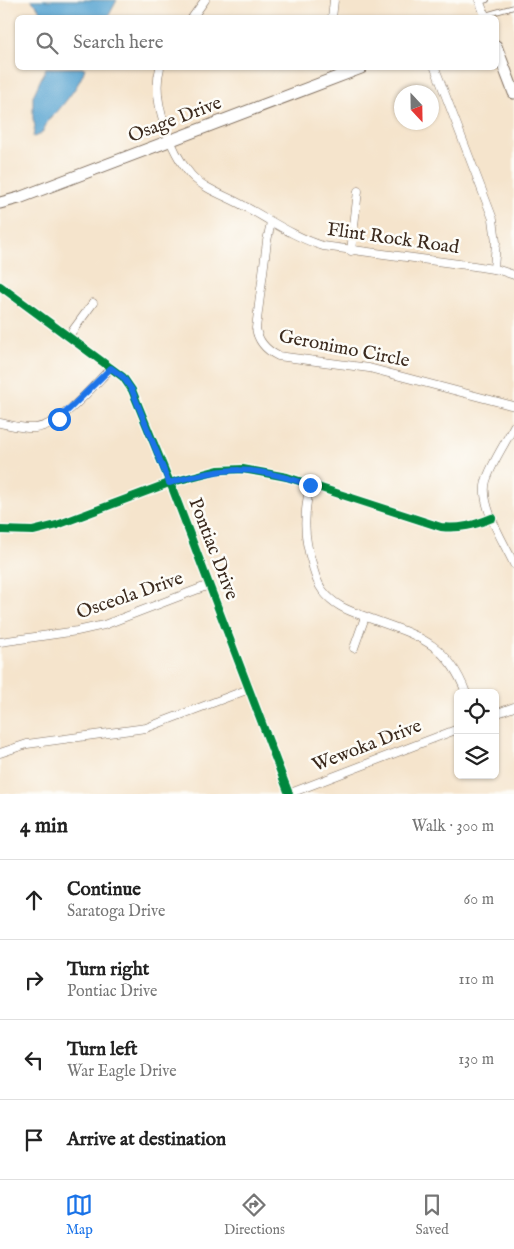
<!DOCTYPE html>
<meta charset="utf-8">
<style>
:root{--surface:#fff;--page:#f6f6f6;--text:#222;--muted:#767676;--line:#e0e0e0;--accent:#1a73e8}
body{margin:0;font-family:"IM FELL English",serif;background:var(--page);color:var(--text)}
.controls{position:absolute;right:15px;bottom:15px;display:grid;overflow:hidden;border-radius:8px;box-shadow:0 1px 4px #0004}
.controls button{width:45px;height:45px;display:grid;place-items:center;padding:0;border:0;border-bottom:1px solid var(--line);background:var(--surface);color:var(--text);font:25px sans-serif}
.compass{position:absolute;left:394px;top:85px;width:45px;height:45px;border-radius:50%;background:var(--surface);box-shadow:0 1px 4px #0004;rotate:158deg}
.stop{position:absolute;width:15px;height:15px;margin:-11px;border:4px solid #1a73e8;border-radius:50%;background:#fff}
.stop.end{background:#1a73e8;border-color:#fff;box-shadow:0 1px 5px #0008}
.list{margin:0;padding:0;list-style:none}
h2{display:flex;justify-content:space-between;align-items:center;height:65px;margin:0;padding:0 20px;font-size:21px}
h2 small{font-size:16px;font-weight:400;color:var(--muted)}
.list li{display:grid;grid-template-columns:32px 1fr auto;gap:15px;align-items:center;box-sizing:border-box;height:80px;padding:0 20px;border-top:1px solid var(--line)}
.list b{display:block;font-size:19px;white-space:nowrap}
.list p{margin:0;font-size:16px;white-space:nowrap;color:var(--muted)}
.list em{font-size:16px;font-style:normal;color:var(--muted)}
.icon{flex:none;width:28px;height:28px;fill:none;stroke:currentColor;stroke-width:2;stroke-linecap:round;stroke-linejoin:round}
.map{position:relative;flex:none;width:514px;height:794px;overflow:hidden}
.search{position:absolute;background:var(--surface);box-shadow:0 1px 4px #0004;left:15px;right:15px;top:15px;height:55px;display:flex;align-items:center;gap:12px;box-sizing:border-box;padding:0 18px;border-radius:8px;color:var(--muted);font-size:19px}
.sheet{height:385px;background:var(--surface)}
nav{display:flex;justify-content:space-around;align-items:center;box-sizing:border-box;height:70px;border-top:1px solid var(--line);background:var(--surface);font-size:14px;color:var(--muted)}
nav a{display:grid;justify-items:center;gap:2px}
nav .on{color:var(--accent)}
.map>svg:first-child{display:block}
.water{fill:#59a4d1;stroke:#4a6778}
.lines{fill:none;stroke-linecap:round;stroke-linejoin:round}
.lane-casing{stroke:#7c6b5b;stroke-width:5.5}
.street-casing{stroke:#7c6b5b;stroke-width:9}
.secondary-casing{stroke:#7c6b5b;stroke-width:13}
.lane{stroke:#fff;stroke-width:4}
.street{stroke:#fff;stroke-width:8}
.secondary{stroke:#fff;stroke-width:11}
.cycleway-casing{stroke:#fdfcf7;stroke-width:11}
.cycleway{stroke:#00873e;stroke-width:8}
.route{stroke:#1a73e8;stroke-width:6}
.labels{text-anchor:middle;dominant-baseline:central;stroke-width:5;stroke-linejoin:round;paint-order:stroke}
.street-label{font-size:19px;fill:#3b2a1e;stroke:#fdfcf7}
</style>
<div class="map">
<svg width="514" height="794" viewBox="0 0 514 794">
<rect width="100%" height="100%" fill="#fdfcf7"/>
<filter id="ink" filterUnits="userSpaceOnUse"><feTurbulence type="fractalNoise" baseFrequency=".02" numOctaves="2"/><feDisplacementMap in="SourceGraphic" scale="10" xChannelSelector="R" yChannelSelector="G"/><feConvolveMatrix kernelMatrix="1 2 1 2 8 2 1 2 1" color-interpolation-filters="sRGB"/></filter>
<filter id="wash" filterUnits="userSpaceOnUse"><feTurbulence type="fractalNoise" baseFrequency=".0096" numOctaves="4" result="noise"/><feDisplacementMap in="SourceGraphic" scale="20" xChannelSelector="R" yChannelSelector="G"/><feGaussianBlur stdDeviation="1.12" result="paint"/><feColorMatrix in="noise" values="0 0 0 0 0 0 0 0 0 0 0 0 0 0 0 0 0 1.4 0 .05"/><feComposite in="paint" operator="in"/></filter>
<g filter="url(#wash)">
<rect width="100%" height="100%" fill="#f5e4cc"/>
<!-- water -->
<g class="water">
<polygon points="31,0 117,0 108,17 44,18 37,6"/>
<path d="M46,68H85C81,83 67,100 56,113C54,115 49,118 48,121C43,129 45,134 33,137L35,126L33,119V96Z"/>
</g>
</g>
<g filter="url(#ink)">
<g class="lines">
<!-- lane casing -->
<g class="lane-casing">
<g id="lane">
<polyline points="480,2 487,0"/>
<polyline points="485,15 514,7"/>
</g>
</g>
<!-- street casing -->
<g class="street-casing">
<g id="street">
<polyline points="479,0 486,18"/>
<polyline points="192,18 205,0"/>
<polyline points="332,18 334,0"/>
<path d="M160,68C151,99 170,151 191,175C205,190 227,196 244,206C270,220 294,237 323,246L474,266L499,270L514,275"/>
<polyline points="435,68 493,219 496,242 494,269"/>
<path d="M271,222L267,241L256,328C258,342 266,350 278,356L369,368L514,406"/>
<polyline points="351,251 358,191"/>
<polyline points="0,286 123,377 132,390 173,490 289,794"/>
<polyline points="68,337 93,303"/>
<path d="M0,423C11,425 23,429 35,428C62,425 92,387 111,368"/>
<path d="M514,426C505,444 492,462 486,481C479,505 504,542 514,564"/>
<path d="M310,485C304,513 303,536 312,563C314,573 317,583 323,591C333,604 346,610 361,615C410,634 446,638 466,693"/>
<path d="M0,530L33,531L57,525L169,483L218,470L243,469L287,477L441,527C460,529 475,525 492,518"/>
<polyline points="0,642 77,631 104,625 209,585"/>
<polyline points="354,648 365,617"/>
<polyline points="495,714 514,707"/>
<polyline points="0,753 27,744 146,728 249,689"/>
<polyline points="288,794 458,729"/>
</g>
</g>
<!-- secondary casing -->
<g class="secondary-casing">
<g id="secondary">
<polyline points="496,46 514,93"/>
<polyline points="0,203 19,198 361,68"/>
</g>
</g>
<!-- lane -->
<use href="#lane" class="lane"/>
<!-- street -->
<use href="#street" class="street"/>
<!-- secondary -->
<use href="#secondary" class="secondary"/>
<!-- cycleway casing -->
<g class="cycleway-casing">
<g id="cycleway">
<polyline points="0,286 123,377 132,390 173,490 289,794"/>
<path d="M0,530L33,531L57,525L169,483L218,470L243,469L287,477L441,527C460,529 475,525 492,518"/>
</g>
</g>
<!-- cycleway -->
<use href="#cycleway" class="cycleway"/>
</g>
</g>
<g class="lines" filter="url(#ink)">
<!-- route -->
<path class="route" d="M59,419L111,368L123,377L132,390L169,483C228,466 251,465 310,485"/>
</g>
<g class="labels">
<!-- street labels -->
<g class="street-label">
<text transform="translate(175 120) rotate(-21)">Osage Drive</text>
<text transform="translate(393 239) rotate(8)">Flint Rock Road</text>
<text transform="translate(344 349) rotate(11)">Geronimo Circle</text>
<text transform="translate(213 549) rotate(69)">Pontiac Drive</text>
<text transform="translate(130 596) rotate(-19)">Osceola Drive</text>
<text transform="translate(367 746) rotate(-21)">Wewoka Drive</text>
</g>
</g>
</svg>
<div class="controls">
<button><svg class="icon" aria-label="locate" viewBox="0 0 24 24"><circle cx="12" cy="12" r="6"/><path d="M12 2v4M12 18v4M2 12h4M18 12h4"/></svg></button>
<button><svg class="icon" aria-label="layers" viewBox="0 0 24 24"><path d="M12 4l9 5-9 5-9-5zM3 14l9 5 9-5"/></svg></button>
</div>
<svg class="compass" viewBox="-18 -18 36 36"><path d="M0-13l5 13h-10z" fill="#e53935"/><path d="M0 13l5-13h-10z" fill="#767676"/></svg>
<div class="stop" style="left:59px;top:419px"></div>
<div class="stop end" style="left:310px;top:485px"></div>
<div class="search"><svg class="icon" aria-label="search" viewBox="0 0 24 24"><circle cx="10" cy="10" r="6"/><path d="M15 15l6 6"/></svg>Search here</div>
</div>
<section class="sheet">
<h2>4 min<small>Walk · 300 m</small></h2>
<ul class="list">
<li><svg class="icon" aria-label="ahead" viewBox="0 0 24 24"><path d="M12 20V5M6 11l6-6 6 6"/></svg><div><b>Continue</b><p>Saratoga Drive</p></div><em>60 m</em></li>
<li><svg class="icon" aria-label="right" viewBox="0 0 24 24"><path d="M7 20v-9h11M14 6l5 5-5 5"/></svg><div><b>Turn right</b><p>Pontiac Drive</p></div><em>110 m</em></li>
<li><svg class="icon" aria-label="left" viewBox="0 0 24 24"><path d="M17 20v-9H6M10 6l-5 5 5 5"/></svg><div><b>Turn left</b><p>War Eagle Drive</p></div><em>130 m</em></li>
<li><svg class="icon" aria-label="arrive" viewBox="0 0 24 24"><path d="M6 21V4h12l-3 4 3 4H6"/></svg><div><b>Arrive at destination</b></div></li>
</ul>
</section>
<nav>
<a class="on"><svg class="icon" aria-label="map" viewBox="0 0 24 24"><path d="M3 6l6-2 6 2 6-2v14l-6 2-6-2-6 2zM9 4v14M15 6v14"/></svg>Map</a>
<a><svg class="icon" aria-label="directions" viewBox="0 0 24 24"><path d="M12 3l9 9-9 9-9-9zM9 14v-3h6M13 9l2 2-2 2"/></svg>Directions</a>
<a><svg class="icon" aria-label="saved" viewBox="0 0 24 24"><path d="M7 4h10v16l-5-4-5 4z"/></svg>Saved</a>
</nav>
